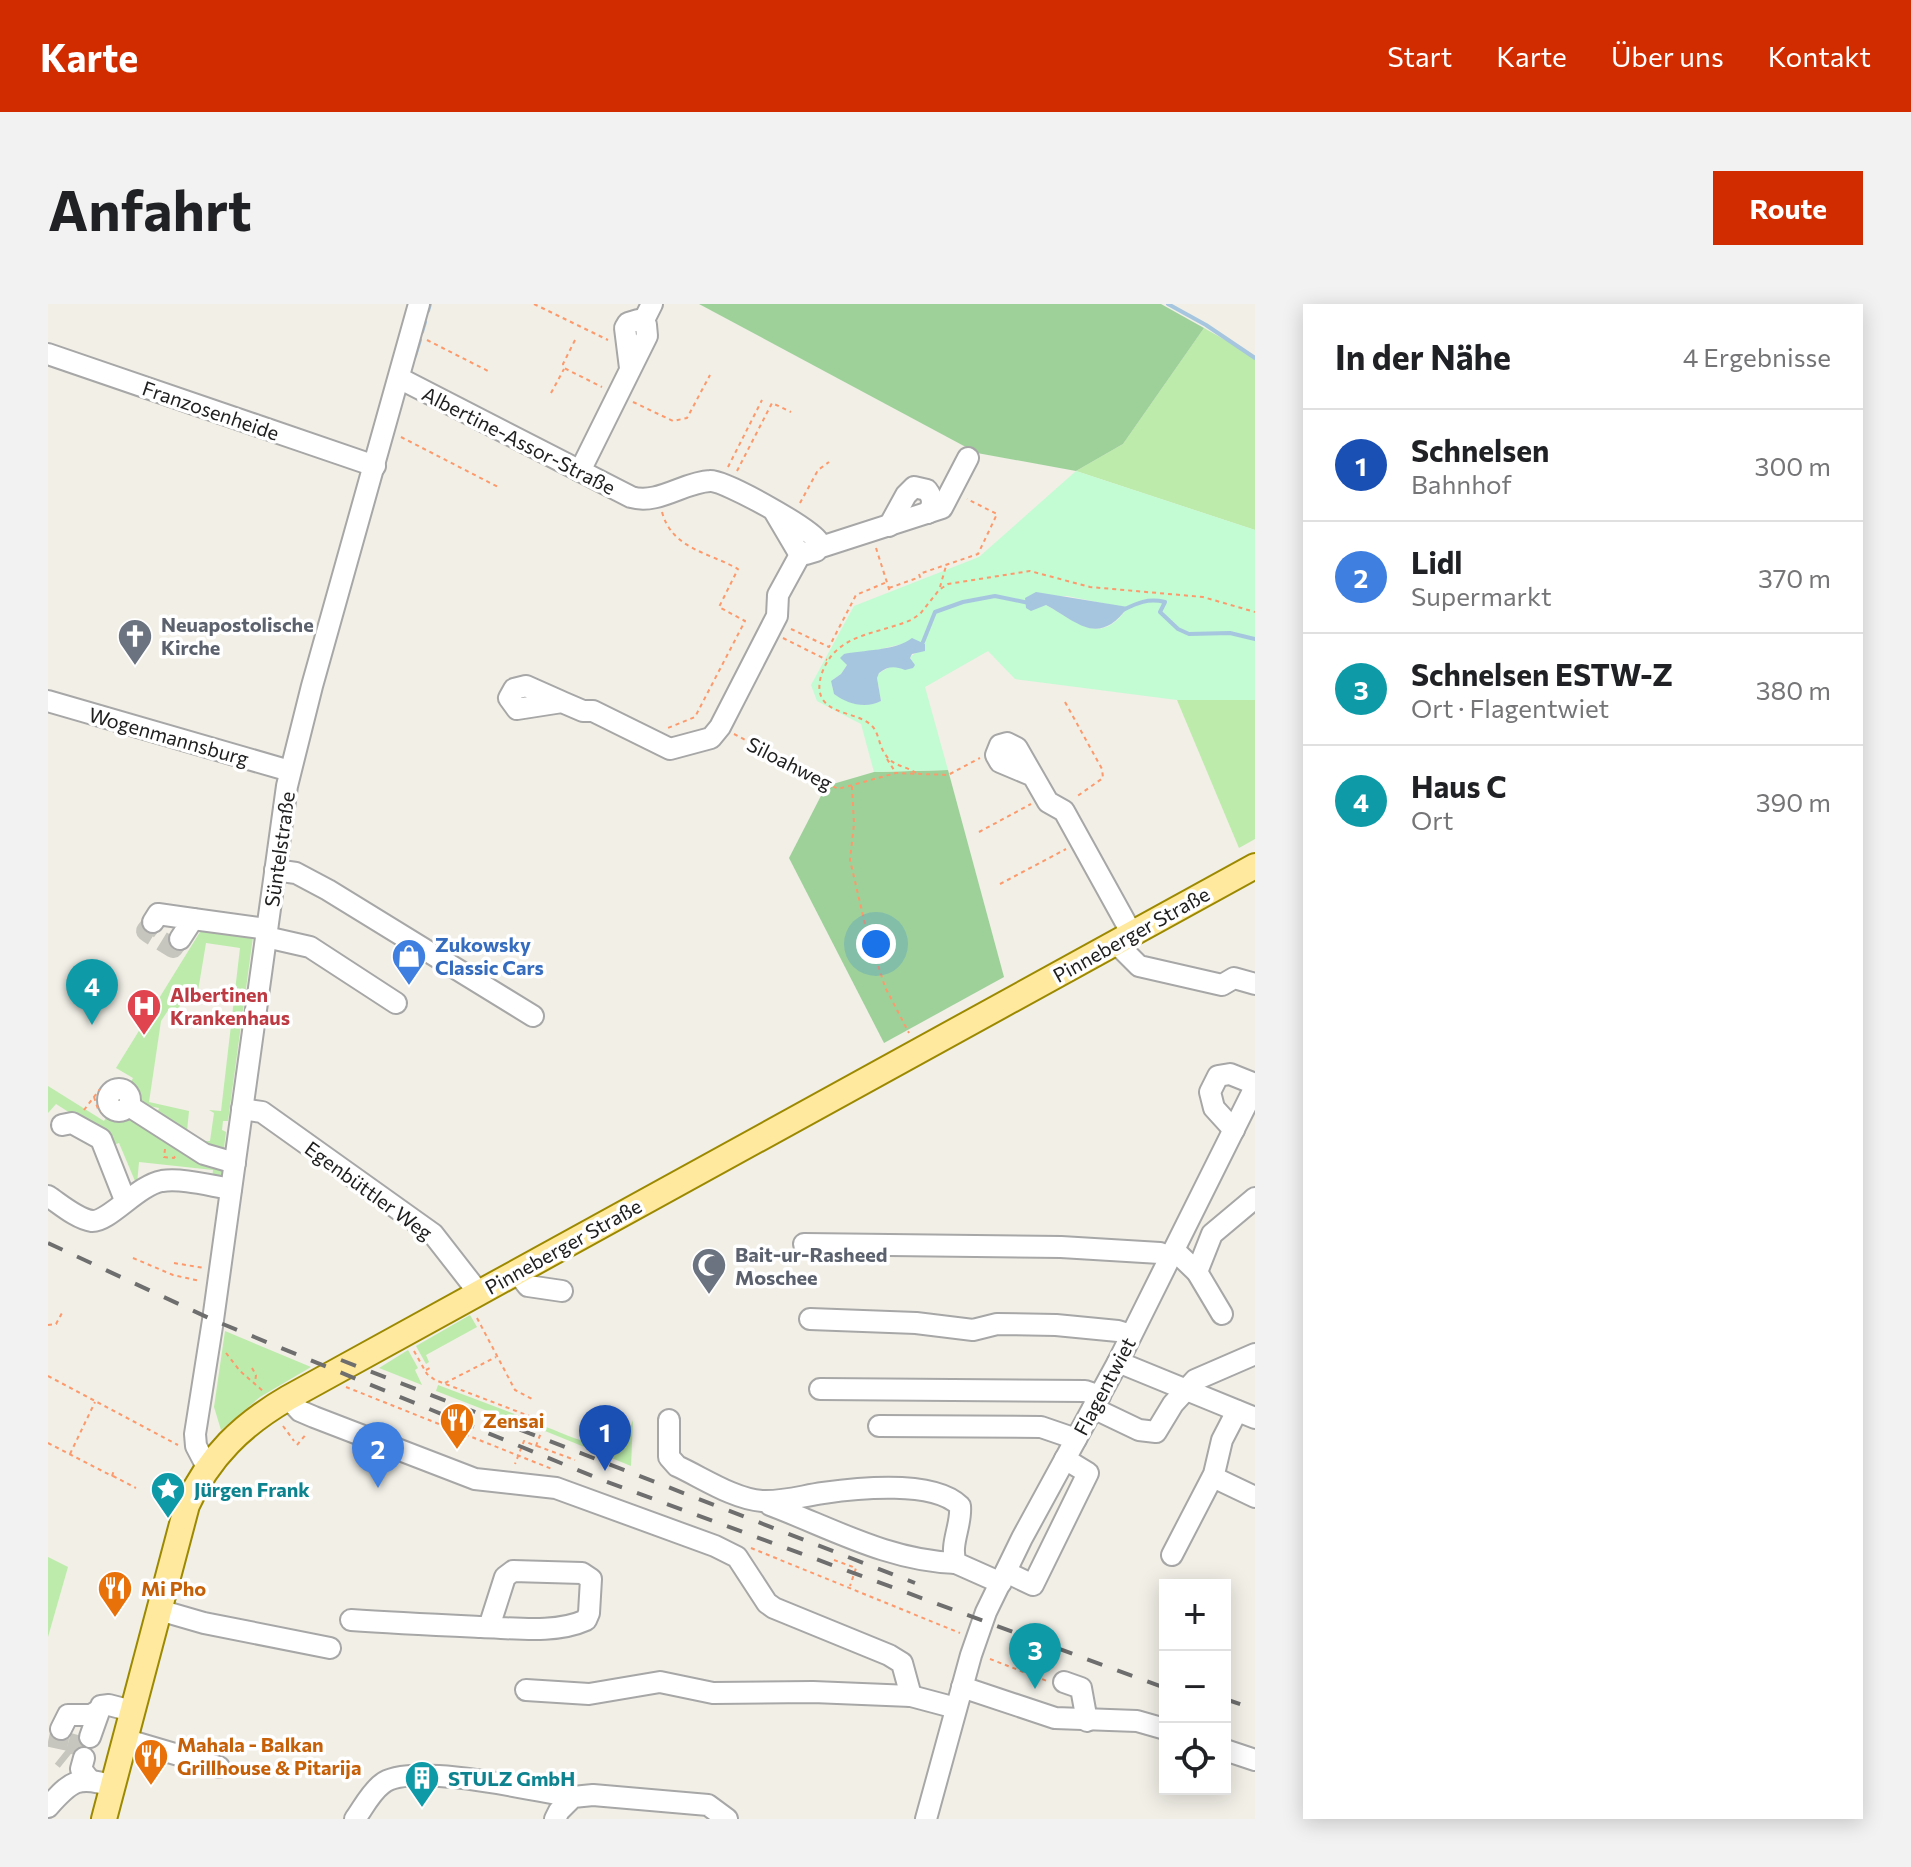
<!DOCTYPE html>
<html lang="de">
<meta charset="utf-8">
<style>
:root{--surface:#fff;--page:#f2f2f2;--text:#202124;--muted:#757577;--line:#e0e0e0;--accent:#d02c00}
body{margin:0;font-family:Commissioner,sans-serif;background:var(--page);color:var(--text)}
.controls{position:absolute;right:24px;bottom:24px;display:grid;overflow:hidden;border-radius:0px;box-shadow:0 4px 20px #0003}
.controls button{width:72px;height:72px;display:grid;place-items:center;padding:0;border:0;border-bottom:2px solid var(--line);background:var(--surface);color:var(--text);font:40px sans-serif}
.you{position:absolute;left:828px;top:640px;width:28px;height:28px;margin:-20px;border:6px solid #fff;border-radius:50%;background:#1a73e8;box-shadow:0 0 0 12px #1a73e833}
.badge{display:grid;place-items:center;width:52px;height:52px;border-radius:50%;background:var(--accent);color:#fff;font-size:26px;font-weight:700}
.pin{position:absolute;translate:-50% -66px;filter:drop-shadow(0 2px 4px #0008)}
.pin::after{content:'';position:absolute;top:42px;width:28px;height:24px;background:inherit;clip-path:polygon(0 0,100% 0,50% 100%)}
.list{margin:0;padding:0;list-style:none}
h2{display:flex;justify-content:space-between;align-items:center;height:104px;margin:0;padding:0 32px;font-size:34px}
h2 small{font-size:26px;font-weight:400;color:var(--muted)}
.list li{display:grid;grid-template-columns:52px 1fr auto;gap:24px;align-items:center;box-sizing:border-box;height:112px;padding:0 32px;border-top:2px solid var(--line)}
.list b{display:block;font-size:30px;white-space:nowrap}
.list p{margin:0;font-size:26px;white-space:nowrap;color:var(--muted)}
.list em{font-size:26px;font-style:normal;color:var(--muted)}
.icon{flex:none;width:44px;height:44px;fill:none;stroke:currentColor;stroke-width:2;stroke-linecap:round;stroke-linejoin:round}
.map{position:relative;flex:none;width:1207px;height:1515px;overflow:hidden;border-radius:0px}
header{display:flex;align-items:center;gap:48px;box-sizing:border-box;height:112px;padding:0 40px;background:var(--accent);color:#fff}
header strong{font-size:38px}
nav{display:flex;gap:44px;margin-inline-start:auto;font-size:28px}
.intro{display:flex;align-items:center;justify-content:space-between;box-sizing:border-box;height:192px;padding:0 48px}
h1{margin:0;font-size:56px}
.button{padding:20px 36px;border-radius:0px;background:var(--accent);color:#fff;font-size:28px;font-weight:700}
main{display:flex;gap:48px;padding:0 48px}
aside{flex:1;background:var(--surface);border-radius:0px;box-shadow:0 4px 20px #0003}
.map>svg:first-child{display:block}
.grass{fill:#bdebab}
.forest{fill:#9ed19a}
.park{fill:#c3fbd3;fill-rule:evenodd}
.water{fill:#a6c6df}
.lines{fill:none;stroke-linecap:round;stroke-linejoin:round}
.stream{stroke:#a6c6df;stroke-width:4}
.minor-tunnel{stroke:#c7c6be;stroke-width:20;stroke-dasharray:20 10;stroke-linecap:butt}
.minor-casing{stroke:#a7a7a7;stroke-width:24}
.major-casing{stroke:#9c8900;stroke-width:28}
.path{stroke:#fd996b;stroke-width:2;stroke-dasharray:4 4;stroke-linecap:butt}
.minor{stroke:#fff;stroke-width:20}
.major{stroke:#fee99e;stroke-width:24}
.rail{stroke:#6e6e6e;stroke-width:4;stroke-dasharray:16 16;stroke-linecap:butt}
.labels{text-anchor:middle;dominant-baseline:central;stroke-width:7;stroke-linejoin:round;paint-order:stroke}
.street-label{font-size:20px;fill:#202020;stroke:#fff}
.worship-label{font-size:20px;font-weight:bold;fill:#5b616d;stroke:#fff;text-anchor:start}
.shop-label{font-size:20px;font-weight:bold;fill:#366cbe;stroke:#fff;text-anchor:start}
.health-label{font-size:20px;font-weight:bold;fill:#be3a42;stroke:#fff;text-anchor:start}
.food-label{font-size:20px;font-weight:bold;fill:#c56008;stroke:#fff;text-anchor:start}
.culture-label{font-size:20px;font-weight:bold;fill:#0d838f;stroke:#fff;text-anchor:start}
</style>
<header>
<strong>Karte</strong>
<nav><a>Start</a><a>Karte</a><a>Über uns</a><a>Kontakt</a></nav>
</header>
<div class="intro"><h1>Anfahrt</h1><a class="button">Route</a></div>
<main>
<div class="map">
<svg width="1207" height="1515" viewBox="0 0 1207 1515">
<rect width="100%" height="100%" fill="#f1efe6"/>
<!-- grass -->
<g class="grass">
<polygon points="1156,24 1207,53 1207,226 1028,167 1075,140"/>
<polygon points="1129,396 1207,396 1207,535 1191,544"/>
<polygon points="155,626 205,633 180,817 175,817 174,826 178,828 176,844 163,843 154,837 162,837 166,809 161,806 173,807 192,644 158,639 149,693 136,692 130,706 121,705 113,717 101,798 141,807 139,827 106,807 110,807 111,804 96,801 91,787 83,778 85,774 68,764 152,628"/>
<polygon points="0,782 56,817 61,809 69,813 85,811 174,867 172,877 164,876 165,866 91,858 89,880 83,885 78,881 87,877 71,839 62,842 57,831 8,800 0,809"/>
<polygon points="422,1011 429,1023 378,1051 381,1058 378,1060 368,1042"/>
<polygon points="177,1027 263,1063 212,1093 173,1126 166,1103"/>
<polygon points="360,1046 370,1064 367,1066 374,1081 331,1064"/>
<polygon points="390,1081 490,1119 488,1126 388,1087"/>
<path d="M585,1116L583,1162L497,1127L498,1123C529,1134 571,1160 585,1116Z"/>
<polygon points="0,1253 20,1263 0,1333"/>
</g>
<!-- forest -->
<g class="forest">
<polygon points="651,0 1113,0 1156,24 1075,140 1028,167 929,149"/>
<polygon points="900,466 956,673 836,739 741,554 778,482 826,468"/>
</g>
<!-- park -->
<path class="park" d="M1028,167L1207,226V396H1129L967,375L940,347L877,383L900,466L826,468L813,420L769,397L763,381L806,302L931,253ZM1019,292L1079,304C1053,343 1029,318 998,301L978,303L977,294ZM858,339L869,348L862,353L865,359L842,363L831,369L829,374L833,397C818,404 799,399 786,390L783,377L793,370L799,361L793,354L796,350L820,348Z"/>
<!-- water -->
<g class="water">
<path d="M988,288L1080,303C1050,343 1031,319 998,301L983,307L978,304L977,294Z"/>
<path d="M864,334L877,340V347L864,350L862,354L867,361L865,364L857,366C847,362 840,362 831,369L829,374L833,397C818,405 799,400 786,390L783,377L793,370L799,361L792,354L796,350C813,346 848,347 864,334Z"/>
</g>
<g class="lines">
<!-- stream -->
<g class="stream">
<polyline points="1120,0 1158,21 1207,54"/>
<polyline points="380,7 382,0"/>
<polyline points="374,28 377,18"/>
<polyline points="367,52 372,36"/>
<path d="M1075,306C1089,299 1100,294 1117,298L1112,308L1130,325L1141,330L1182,329L1207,335"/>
<polyline points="875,338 887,308 915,298 947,292 981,299"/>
</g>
<!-- minor-tunnel -->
<g class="minor-tunnel">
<polyline points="105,618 98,627 102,630 125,644 132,635"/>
<polyline points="13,1425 8,1448 18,1456"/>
<polyline points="27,1451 33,1430"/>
</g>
<!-- minor casing -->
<g class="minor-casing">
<g id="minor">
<polyline points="595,18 604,0"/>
<polyline points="0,50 327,162"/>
<path d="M351,74L583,193C610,201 636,178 662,177C677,176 763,225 770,237L768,247L758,250L749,246L726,207"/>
<polyline points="532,167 599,32 598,21 590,16 580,19 577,24 582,64"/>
<path d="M841,222L858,191L866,183L879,186C886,195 885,201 880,209"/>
<polyline points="770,244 894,204 920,154"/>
<polyline points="0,397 242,467"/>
<polyline points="514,398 478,382 466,385 461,394 469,405 514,398 535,407 545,407 622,445 663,434 672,423 729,312 730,291 753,249"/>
<polyline points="983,471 952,458 948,451 952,441 959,439 969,444 1000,498 1016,507 1084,630"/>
<polyline points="227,566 248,569 280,586 485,712"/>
<polyline points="145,615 219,625"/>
<polyline points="105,618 110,610 145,615 132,635"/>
<polyline points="218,633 262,643 348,699"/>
<polyline points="1068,639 1091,662 1174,681 1186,674 1207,680"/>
<circle cx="71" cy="796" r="11"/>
<polyline points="81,802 156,850 187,859"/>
<polyline points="194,805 214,808 385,930 431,989"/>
<polyline points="14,821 24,819 53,835 77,896"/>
<polyline points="1186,826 1166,804 1162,788 1170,772 1182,770 1207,780"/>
<path d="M0,892C12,900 29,915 44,917C61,918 90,881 114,877C135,874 163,882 183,885"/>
<polyline points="756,940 1013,943 1112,949 1122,953"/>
<polyline points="1126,946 1149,968 1174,1010"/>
<polyline points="469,968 480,982 514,987"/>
<polyline points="1149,968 1164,930 1207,894"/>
<polyline points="762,1015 868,1019 925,1026 949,1020 1008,1021 1070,1027 1083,1031"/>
<polyline points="1070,1058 1207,1114"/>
<polyline points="772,1085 1037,1087 1052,1092"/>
<polyline points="240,1094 252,1107 266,1113 427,1175 508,1184 667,1242 689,1253 719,1299 726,1304 841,1351 854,1359 863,1392"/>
<polyline points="1045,1104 1091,1126 1108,1128 1125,1100 1147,1076 1207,1050"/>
<path d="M621,1116V1153L629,1162C655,1174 686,1195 714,1197C736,1198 754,1192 775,1189C810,1184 886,1176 912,1202C914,1221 901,1241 908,1259L953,1279"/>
<polyline points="831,1122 993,1123 1028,1135"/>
<polyline points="159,1163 148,1142 147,1130 165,1016 239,482 264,382 371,0"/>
<polyline points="1165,1173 1207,1193"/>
<path d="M722,1201C783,1224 841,1257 908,1259"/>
<polyline points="1124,1251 1166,1170 1174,1136 1189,1107"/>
<polyline points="958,1268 985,1281 1040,1169 1017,1155"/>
<polyline points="111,1306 156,1319 282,1344"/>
<path d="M303,1316C346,1319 390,1321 433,1323C467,1324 507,1330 538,1316L541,1309L543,1275L534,1269L465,1267L457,1273L441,1323"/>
<polyline points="1016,1378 1033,1384 1039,1417"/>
<polyline points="914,1383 1007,1414 1089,1417 1117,1425"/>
<polyline points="478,1386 541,1390 612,1378 665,1389 765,1388 863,1392 908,1404"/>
<polyline points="13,1425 20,1411 43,1411 50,1407"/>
<polyline points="42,1433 53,1402 61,1401 84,1407"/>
<polyline points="76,1435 171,1463"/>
<polyline points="1177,1446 1207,1456"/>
<polyline points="36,1454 33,1465 40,1474"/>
<path d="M0,1503C23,1477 30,1471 64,1482"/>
<path d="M307,1515C315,1504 323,1488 334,1480C361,1457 489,1487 525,1493"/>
<polyline points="507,1515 511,1507 525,1493 545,1491 660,1501 679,1515"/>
<polyline points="878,1515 923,1351 938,1308 974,1234 1070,1058 1207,783"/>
</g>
</g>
<!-- major casing -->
<g class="major-casing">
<path id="major" d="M56,1515L139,1201C161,1152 195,1120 240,1094L1207,562"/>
</g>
<!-- path -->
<g class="path">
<polyline points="486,0 560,36"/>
<polyline points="379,36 442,68"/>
<polyline points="527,36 515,60 516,64 554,83"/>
<polyline points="503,89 516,65"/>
<polyline points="585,98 625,117 639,114 662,71"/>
<polyline points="353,133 452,184"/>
<polyline points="680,163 714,96"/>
<polyline points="689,167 724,99 743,108"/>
<polyline points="752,199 770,166 781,158"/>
<path d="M614,208C624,245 660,248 690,265L671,303L697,317L647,413L620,424"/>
<polyline points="828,244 842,288"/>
<polyline points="892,283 898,262"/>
<polyline points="841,284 872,273 871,270 930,250 949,210 919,195"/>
<polyline points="743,325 781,343 808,291 839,278"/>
<polyline points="735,334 779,356"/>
<polyline points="1017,398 1054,465 1055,474 1028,493"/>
<polyline points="686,430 790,485 848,469 900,471 932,454"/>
<polyline points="839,455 848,469"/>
<path d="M868,469C857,461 845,463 837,450C831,442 831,429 824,422C811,409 786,411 775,396C770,388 771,380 773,372C786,329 828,331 863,316L872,310L891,286L900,280L982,267L1042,283L1155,293L1207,308"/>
<polyline points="804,482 806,520 802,556 817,620 837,683 861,729"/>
<polyline points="931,528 983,500"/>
<polyline points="952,580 1018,545"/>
<polyline points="46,793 50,805 70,815"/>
<polyline points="36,806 52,785"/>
<polyline points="117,845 116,853 126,854 128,851"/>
<polyline points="85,954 125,971 152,977"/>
<polyline points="126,959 156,964"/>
<polyline points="429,1014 467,1086 484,1095"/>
<polyline points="0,1021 8,1020 14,1009"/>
<polyline points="366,1047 379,1070 387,1076 497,1118 488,1142 476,1137 467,1160"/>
<polyline points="178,1049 192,1067 215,1087"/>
<polyline points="204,1064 208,1071 207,1079"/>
<polyline points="378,1066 384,1063"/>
<polyline points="0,1072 130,1141"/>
<polyline points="397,1079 448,1053"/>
<polyline points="298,1083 504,1165"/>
<polyline points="235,1122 246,1137"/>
<polyline points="0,1139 64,1172 66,1166"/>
<polyline points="249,1141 259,1129"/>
<polyline points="489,1142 527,1156"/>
<polyline points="22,1150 47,1098"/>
<polyline points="65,1172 88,1184"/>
<polyline points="703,1244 912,1329"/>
<polyline points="786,1256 808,1264 802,1282"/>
<polyline points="942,1355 999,1377"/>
</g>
<!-- minor -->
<use href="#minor" class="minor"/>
<!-- major -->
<use href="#major" class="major"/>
<!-- rail -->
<g class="rail">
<polyline points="0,939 165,1016 554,1176 1117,1384"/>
<polyline points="293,1056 867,1279"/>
<polyline points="1177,1395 1207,1405"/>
</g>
</g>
<!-- icons -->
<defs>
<g id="church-pin" transform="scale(1.8)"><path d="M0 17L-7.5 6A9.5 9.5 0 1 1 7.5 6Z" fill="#6b7280" stroke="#fff"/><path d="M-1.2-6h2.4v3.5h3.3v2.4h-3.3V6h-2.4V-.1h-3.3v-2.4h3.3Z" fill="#fff"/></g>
<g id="shop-pin" transform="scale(1.8)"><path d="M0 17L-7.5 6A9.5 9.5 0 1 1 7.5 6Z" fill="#3f7fe0" stroke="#fff"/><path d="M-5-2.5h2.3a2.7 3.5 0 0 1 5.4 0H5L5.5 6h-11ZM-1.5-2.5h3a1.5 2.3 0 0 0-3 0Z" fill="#fff"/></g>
<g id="hospital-pin" transform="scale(1.8)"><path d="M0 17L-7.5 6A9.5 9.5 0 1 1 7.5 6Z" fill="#e0444e" stroke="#fff"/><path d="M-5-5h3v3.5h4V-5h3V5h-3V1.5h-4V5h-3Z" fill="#fff"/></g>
<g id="mosque-pin" transform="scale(1.8)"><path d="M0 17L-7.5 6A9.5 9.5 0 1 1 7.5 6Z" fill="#6b7280" stroke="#fff"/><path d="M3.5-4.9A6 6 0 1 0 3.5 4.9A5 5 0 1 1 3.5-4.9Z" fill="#fff"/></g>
<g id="restaurant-pin" transform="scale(1.8)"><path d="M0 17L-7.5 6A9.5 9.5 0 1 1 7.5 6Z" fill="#e8710a" stroke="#fff"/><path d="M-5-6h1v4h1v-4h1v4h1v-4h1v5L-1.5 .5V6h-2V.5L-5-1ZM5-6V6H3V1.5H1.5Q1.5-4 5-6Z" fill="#fff"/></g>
<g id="sight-pin" transform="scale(1.8)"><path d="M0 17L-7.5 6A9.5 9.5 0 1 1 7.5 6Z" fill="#0f9aa8" stroke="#fff"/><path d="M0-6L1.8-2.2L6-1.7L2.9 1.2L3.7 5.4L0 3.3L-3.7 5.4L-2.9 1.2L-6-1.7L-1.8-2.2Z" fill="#fff"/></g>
<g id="building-pin" transform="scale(1.8)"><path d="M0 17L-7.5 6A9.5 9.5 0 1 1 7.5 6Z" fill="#0f9aa8" stroke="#fff"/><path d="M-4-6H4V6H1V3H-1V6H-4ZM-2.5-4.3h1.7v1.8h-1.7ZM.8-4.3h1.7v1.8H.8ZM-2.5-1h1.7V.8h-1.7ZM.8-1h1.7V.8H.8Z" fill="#fff"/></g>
</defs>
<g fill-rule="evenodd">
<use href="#church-pin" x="87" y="332"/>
<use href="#shop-pin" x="361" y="652"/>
<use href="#hospital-pin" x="96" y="702"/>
<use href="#mosque-pin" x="661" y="961"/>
<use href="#restaurant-pin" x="409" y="1116"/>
<use href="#sight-pin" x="120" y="1185"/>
<use href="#restaurant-pin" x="67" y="1284"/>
<use href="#restaurant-pin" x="103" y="1452"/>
<use href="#building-pin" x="374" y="1474"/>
</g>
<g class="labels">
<!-- street labels -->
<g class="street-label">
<text transform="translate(163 106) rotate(19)">Franzosenheide</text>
<text transform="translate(471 136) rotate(27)">Albertine-Assor-Straße</text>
<text transform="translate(121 432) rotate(16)">Wogenmannsburg</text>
<text transform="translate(742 459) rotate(27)">Siloahweg</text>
<text transform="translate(231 545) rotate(-82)">Süntelstraße</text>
<text transform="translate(1083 630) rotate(-29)">Pinneberger Straße</text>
<text transform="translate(321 886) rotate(36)">Egenbüttler Weg</text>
<text transform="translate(515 942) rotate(-29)">Pinneberger Straße</text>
<text transform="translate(1056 1082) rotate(-62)">Flagentwiet</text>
</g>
<!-- worship labels -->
<g class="worship-label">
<text x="113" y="320">Neuapostolische<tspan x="113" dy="23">Kirche</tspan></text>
<text x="687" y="950">Bait-ur-Rasheed<tspan x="687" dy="23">Moschee</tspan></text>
</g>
<!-- shop labels -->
<g class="shop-label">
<text x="387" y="640">Zukowsky<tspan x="387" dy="23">Classic Cars</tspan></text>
</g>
<!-- health labels -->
<g class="health-label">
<text x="122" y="690">Albertinen<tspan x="122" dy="23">Krankenhaus</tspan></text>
</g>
<!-- food labels -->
<g class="food-label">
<text x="435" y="1116">Zensai</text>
<text x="93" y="1284">Mi Pho</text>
<text x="129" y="1440">Mahala - Balkan<tspan x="129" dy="23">Grillhouse &amp; Pitarija</tspan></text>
</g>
<!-- culture labels -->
<g class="culture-label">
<text x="146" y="1185">Jürgen Frank</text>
<text x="400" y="1474">STULZ GmbH</text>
</g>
</g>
</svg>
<div class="controls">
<button>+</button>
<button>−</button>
<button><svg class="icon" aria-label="locate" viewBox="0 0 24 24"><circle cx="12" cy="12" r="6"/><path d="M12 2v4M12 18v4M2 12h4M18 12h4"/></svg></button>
</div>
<div class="you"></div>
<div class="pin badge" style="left:557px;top:1167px;background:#1a4fb4">1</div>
<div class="pin badge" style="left:330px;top:1184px;background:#3f7fe0">2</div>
<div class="pin badge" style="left:987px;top:1385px;background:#0f9aa8">3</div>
<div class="pin badge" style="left:44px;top:721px;background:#0f9aa8">4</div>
</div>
<aside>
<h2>In der Nähe<small>4 Ergebnisse</small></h2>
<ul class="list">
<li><span class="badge" style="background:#1a4fb4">1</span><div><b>Schnelsen</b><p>Bahnhof</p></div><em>300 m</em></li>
<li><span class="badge" style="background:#3f7fe0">2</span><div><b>Lidl</b><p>Supermarkt</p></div><em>370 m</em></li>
<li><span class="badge" style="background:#0f9aa8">3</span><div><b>Schnelsen ESTW-Z</b><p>Ort · Flagentwiet</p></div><em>380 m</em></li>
<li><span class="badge" style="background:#0f9aa8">4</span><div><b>Haus C</b><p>Ort</p></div><em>390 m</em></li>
</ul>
</aside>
</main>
